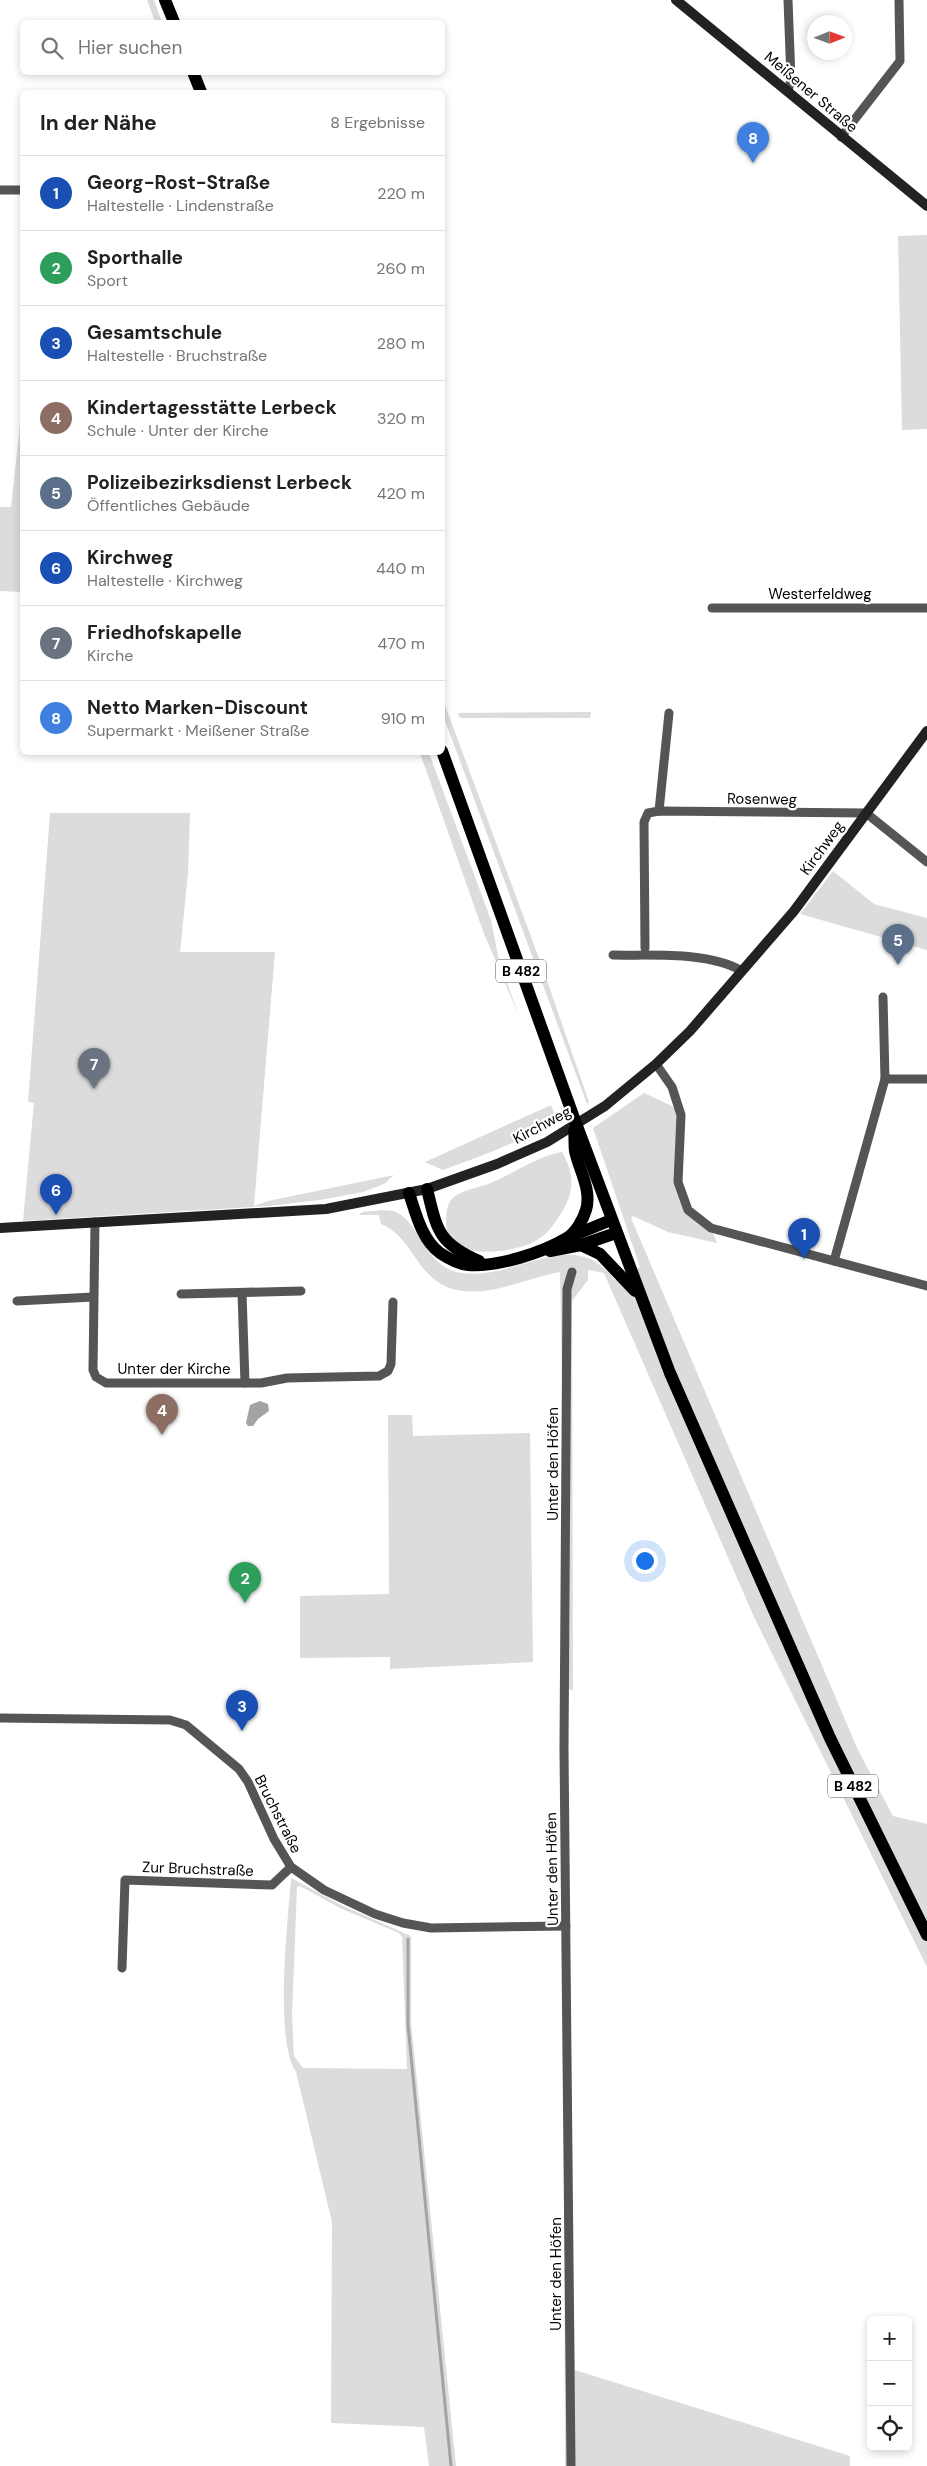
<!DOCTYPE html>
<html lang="de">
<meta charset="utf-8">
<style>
:root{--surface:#fff;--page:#f2f2f2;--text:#202124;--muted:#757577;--line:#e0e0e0;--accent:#000}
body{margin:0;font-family:"DM Sans",sans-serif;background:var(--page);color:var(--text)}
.controls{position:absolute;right:15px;bottom:15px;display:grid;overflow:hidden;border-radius:8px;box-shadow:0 2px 8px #0003}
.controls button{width:45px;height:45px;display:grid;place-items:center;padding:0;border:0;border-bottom:1px solid var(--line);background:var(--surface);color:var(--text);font:25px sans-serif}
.compass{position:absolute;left:807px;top:15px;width:45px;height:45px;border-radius:50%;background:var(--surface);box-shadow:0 2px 8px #0003;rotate:89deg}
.you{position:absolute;left:644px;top:1560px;width:18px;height:18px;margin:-12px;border:4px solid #fff;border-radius:50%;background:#1a73e8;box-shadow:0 0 0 8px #1a73e833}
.badge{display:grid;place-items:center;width:32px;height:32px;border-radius:50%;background:var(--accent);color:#fff;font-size:16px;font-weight:700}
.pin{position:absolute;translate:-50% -41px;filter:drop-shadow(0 1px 2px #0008)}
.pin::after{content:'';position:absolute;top:26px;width:18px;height:15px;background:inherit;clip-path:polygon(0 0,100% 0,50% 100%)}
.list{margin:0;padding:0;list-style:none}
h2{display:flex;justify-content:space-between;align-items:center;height:65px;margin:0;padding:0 20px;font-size:21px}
h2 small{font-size:16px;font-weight:400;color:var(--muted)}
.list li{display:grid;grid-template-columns:32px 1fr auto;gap:15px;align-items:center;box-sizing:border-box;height:75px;padding:0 20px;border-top:1px solid var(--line)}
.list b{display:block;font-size:19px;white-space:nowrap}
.list p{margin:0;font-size:16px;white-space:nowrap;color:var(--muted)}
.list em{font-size:16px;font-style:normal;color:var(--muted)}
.icon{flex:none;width:28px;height:28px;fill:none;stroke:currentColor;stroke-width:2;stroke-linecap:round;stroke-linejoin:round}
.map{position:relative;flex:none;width:927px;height:2466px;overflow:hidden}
.search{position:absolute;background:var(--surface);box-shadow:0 2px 8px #0003;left:20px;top:20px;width:425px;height:55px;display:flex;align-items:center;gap:12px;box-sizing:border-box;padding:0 18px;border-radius:8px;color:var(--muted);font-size:19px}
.panel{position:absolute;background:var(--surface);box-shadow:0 2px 8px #0003;left:20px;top:90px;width:425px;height:665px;border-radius:8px}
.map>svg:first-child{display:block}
.green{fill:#dcdcdc;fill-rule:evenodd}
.water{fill:#a3a3a3}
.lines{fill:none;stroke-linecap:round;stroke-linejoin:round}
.stream{stroke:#a3a3a3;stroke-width:3}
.street{stroke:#555;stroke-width:9}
.secondary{stroke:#222;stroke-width:10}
.primary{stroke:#000;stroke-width:12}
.labels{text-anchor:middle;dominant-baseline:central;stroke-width:4.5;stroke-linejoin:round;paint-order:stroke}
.shield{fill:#fff;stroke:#4c4c4c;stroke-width:1}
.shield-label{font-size:14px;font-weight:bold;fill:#000}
.street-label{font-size:15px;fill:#000;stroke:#fff}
</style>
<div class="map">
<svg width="927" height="2466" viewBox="0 0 927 2466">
<rect width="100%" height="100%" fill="#fff"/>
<!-- green -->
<g class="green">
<polygon points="147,0 154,0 162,22 155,22"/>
<polygon points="927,235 927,429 902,430 898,236"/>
<polygon points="22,406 22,592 0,591 0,507 11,507"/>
<polygon points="442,697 543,969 589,1102 587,1104 443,715"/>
<polygon points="591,712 590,718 460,718 458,713"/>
<polygon points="420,753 429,753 491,920 499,960 519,1016 483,931"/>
<polygon points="50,813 190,813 188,873 180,952 275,952 254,1206 268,1201 394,1175 384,1184 363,1192 320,1200 268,1206 23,1221 34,1103 28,1102"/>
<polygon points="833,871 874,904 927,918 927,950 800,914"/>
<path d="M644,1093L672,1106L684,1117L681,1182L692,1208L709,1222L717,1243L668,1232L633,1216L631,1218L858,1750L893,1816L927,1824V1967L754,1617L604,1273L588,1270V1280L572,1301L573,1690L562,1689V1384L560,1272C515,1280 459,1314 423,1268C409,1250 402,1233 381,1224L379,1215H359L362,1212C371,1211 384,1209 393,1211C420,1219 423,1268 462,1273C517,1281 573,1223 615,1280L640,1267L593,1128Z"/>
<path d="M551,1105L557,1122C520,1141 482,1156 443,1170L425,1162Z"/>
<path d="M562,1152C576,1176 574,1195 558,1218C552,1227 547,1234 537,1240C514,1254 446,1263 446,1222C446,1215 447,1205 451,1200C460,1189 481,1188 493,1182C516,1172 538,1156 562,1152Z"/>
<polygon points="388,1415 412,1415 413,1436 530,1433 533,1662 390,1669 390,1657 300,1658 300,1596 389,1594"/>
<path d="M291,1878L341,1905L411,1936V2022L456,2466H429L424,2427L331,2423L332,2222L296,2072C274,2040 288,1921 291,1878ZM300,1886L340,1908L399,1933L402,1937L407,2069L303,2068L294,2056L292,2015L297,1887Z"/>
<polygon points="564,2159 571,2160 575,2370 850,2456 850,2466 565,2466"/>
</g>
<!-- water -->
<polygon class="water" points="260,1401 268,1404 269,1411 258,1419 253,1426 248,1426 246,1423 250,1405"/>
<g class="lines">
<!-- stream -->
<polyline class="stream" points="408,1939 408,2025 451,2466"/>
<!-- street -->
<g class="street">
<polyline points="788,0 791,79 788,91"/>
<polyline points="841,137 900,61 899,0"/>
<polyline points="0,190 22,190"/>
<polyline points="712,608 927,608"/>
<polyline points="659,811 669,713"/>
<polyline points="645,948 644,822 648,813 659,811 866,813 927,862"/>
<path d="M613,955C652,956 708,951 742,971"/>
<polyline points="656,1064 672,1087 681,1115 678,1182 688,1210 711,1228 927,1286"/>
<polyline points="885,1079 927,1079"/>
<polyline points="95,1222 93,1370 96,1377 106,1383 261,1383 287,1378 379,1376 388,1371 391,1364 393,1302"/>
<polyline points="834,1261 885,1079 883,997"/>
<polyline points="242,1293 245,1383"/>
<polyline points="181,1294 301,1291"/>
<polyline points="17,1301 93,1297"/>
<polyline points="0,1718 170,1720 186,1725 239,1769 248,1782 274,1839 291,1867 324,1890 375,1914 403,1923 431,1928 566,1926"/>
<polyline points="122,1968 125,1880 272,1885 291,1867"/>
<polyline points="571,2466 564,1749 567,1289 572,1272"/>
</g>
<!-- secondary -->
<g class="secondary">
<polyline points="676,0 927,206"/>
<polyline points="0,1228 326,1209 427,1189 497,1164 547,1142 605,1106 656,1064 690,1031 794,911 927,731"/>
</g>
<!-- primary -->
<g class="primary">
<polyline points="165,0 174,22"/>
<polyline points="193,72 201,92"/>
<polyline points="442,751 574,1118 670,1373 830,1738 927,1935"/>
<path d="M427,1189C437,1230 438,1243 479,1261"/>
<path d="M409,1193C416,1214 422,1240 440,1253C449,1259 458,1264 468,1265C498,1267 542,1253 567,1238C576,1232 583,1220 586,1210C592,1190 579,1170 575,1151C574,1144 575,1138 574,1131"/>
<polyline points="572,1236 611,1220"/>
<polyline points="581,1245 600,1254 635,1291"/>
<polyline points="550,1251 581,1245 616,1233"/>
</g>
</g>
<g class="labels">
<!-- shield labels -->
<g class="shield">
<rect x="496" y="959.5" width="50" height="23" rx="4"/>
<rect x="828" y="1774.5" width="50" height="23" rx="4"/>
</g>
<g class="shield-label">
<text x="521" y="971">B 482</text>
<text x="853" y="1786">B 482</text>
</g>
<!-- street labels -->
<g class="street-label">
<text transform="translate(811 92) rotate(40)">Meißener Straße</text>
<text x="820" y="594">Westerfeldweg</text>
<text transform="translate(762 799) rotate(1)">Rosenweg</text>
<text transform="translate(822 848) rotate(-54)">Kirchweg</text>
<text transform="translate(542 1125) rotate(-28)">Kirchweg</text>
<text x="174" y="1369">Unter der Kirche</text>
<text transform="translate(553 1464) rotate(-90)">Unter den Höfen</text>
<text transform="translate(278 1814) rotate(63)">Bruchstraße</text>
<text transform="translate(198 1869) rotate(2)">Zur Bruchstraße</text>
<text transform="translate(552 1869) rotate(-91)">Unter den Höfen</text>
<text transform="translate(556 2274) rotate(-90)">Unter den Höfen</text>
</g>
</g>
</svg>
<div class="controls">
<button>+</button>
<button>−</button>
<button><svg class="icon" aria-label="locate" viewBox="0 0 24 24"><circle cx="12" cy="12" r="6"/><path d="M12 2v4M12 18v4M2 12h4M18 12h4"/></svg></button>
</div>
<svg class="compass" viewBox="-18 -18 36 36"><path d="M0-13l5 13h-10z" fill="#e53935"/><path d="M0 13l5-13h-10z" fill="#757577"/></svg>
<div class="you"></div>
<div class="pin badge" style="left:804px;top:1259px;background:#1a4fb4">1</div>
<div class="pin badge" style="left:245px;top:1603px;background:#2e9e5b">2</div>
<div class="pin badge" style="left:242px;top:1731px;background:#1a4fb4">3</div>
<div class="pin badge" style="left:162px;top:1435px;background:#8d6e63">4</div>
<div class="pin badge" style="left:898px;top:965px;background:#5c6f8a">5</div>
<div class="pin badge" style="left:56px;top:1215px;background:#1a4fb4">6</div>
<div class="pin badge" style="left:94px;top:1089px;background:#6b7280">7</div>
<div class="pin badge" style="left:753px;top:163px;background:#3f7fe0">8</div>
<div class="search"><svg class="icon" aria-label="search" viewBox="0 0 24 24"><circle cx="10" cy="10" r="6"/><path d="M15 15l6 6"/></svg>Hier suchen</div>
<section class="panel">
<h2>In der Nähe<small>8 Ergebnisse</small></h2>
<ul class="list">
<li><span class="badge" style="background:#1a4fb4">1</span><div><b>Georg-Rost-Straße</b><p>Haltestelle · Lindenstraße</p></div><em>220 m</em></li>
<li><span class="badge" style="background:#2e9e5b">2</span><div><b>Sporthalle</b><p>Sport</p></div><em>260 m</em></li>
<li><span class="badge" style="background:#1a4fb4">3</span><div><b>Gesamtschule</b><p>Haltestelle · Bruchstraße</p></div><em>280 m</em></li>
<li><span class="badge" style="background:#8d6e63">4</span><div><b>Kindertagesstätte Lerbeck</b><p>Schule · Unter der Kirche</p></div><em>320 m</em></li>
<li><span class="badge" style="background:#5c6f8a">5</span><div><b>Polizeibezirksdienst Lerbeck</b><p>Öffentliches Gebäude</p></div><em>420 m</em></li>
<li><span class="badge" style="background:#1a4fb4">6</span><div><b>Kirchweg</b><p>Haltestelle · Kirchweg</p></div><em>440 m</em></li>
<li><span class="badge" style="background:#6b7280">7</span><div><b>Friedhofskapelle</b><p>Kirche</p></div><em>470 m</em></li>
<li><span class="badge" style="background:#3f7fe0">8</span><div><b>Netto Marken-Discount</b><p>Supermarkt · Meißener Straße</p></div><em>910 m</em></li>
</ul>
</section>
</div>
